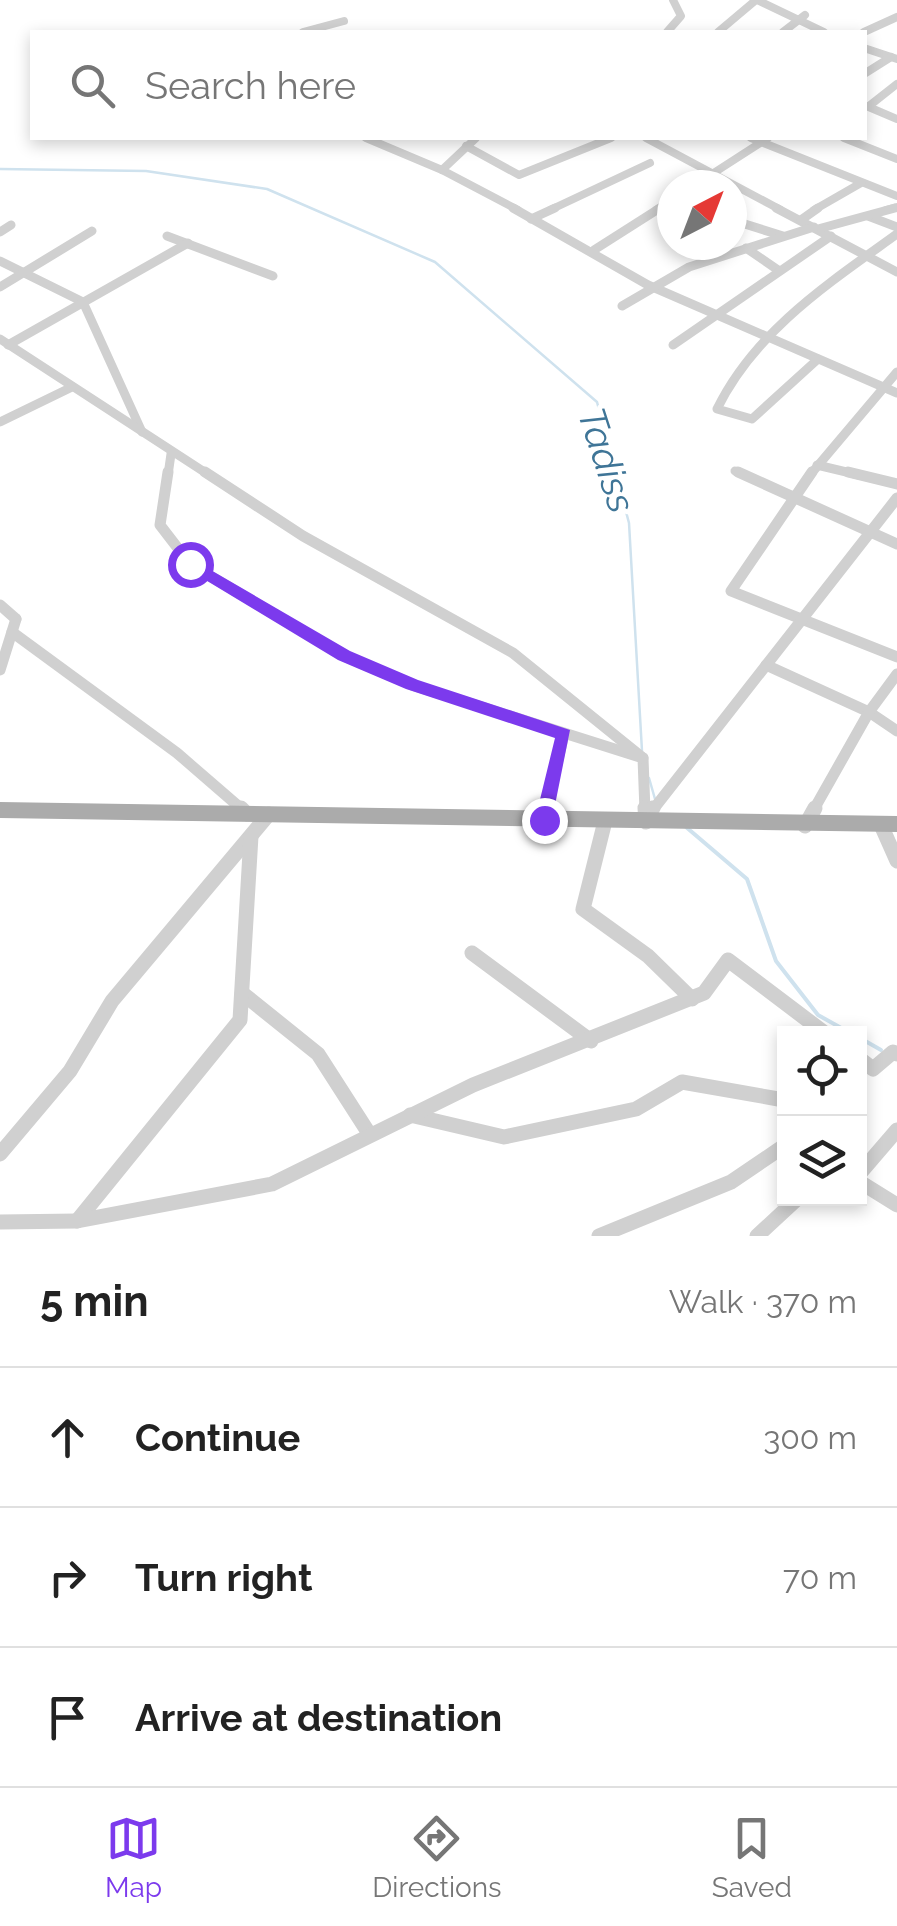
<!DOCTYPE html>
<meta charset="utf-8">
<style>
:root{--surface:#fff;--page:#f6f6f6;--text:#222;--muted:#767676;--line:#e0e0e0;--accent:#7c3aed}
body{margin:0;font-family:Raleway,sans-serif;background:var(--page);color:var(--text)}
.controls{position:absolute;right:30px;bottom:30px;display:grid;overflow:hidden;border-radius:0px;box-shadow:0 5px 15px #0003}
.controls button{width:90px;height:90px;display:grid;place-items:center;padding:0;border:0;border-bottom:2px solid var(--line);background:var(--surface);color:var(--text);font:50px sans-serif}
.compass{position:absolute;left:657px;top:170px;width:90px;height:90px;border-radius:50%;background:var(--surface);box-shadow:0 5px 15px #0003;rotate:42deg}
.stop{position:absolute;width:30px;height:30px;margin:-22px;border:8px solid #7c3aed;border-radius:50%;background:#fff}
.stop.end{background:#7c3aed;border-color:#fff;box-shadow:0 2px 10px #0008}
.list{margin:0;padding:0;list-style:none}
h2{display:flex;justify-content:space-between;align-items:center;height:130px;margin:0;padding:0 40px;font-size:42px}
h2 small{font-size:32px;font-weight:400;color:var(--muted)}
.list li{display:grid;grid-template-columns:65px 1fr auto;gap:30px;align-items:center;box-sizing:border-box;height:140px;padding:0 40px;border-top:2px solid var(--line)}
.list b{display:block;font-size:38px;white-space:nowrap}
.list em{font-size:32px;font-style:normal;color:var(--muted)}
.icon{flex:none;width:55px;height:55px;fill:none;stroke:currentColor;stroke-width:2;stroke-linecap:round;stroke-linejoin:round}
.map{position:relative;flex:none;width:897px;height:1236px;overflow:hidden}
.search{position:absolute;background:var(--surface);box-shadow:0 5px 15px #0003;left:30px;right:30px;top:30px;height:110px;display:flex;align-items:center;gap:25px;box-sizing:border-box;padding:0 35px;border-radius:0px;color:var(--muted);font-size:38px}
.sheet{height:550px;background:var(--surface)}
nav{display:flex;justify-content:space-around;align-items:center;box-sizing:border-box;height:140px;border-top:2px solid var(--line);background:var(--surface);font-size:28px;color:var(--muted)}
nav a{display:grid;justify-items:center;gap:5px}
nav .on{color:var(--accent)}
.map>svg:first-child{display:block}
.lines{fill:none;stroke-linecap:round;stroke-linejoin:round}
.stream-far1{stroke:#cfe2ee;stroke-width:2.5}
.stream{stroke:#cfe2ee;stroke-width:4}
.street-far3{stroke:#d0d0d0;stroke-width:8}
.street-far2{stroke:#d0d0d0;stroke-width:9}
.street-far1{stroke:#d0d0d0;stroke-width:11}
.street{stroke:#d0d0d0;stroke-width:15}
.primary{fill:#ababab;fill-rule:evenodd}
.route{fill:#7c3aed}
.labels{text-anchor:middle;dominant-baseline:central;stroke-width:10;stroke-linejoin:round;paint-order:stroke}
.water-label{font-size:38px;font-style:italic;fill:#3f7597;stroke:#fff}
</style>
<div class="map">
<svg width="897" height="1236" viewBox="0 0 897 1236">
<rect width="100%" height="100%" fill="#fff"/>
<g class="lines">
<!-- stream-far1 -->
<g class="stream-far1">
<polyline points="0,169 146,171 267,189 435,262 597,402 629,523 642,751"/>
<polyline points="649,778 655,799"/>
</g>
<!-- stream -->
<g class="stream">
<polyline points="686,827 747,879 776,961 818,1015 852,1034"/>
<polyline points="860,1038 881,1050"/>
</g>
<!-- street-far3 -->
<g class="street-far3">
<polyline points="757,0 824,32"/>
<polyline points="303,32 344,21"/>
<polyline points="667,32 681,16 673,0"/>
<polyline points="718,32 756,0"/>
<polyline points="783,32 805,15"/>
<polyline points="864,32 897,17"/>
<polyline points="864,48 897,59"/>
<polyline points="864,74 891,57"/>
<polyline points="864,105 897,119"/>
<polyline points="869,106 897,84"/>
<polyline points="366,138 442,170 518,210"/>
<polyline points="646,138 781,210"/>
<polyline points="751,138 897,196"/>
<polyline points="844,138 897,159"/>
<polyline points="466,146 519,175 611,138"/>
<polyline points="442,170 476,138"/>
<polyline points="695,185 768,138"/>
<polyline points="550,210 650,163"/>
<polyline points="656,210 672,200"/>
<polyline points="814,210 861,183"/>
<polyline points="886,210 897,207"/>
</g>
<!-- street-far2 -->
<g class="street-far2">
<polyline points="513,208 648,285 897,393"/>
<polyline points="776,208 897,272"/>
<polyline points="868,216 897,227"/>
<polyline points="531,219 555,208"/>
<polyline points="732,220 783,236"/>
<polyline points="801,220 818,208"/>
<polyline points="818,229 895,208"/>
<polyline points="0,232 11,225"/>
<polyline points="167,236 273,276"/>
<polyline points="746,248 778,270"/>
<polyline points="594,250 660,208"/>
<polyline points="0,261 83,302 142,432"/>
<polyline points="0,287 92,231"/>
<polyline points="622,306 689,267 814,227"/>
<polyline points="0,339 209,475"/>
<polyline points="8,345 188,243"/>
<polyline points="673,345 831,236"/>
<path d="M818,359L752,419L717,409C755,331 829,283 897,234"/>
<polyline points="0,422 72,387"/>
<polyline points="817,465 859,475"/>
<polyline points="735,471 744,475"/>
<polyline points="168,475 171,454"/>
<polyline points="810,475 897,372"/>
</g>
<!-- street-far1 -->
<g class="street-far1">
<polyline points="168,472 160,525 190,564 344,656 412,685 643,758 645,811"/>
<polyline points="205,472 303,536 513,653 643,758"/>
<polyline points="738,472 897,544"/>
<polyline points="812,472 731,591 897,657"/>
<polyline points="848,472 897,484"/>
<polyline points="0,605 16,619"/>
<polyline points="12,632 177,753 244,811"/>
<polyline points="766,665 869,712 897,731"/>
<polyline points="0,670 16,619"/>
<polyline points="546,811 564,734"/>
<polyline points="652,811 897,498"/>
<polyline points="813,811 869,712 897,674"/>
</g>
<!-- street -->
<g class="street">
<polyline points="241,808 247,814"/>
<polyline points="645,808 646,822"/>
<polyline points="646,818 653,808"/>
<polyline points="544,820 547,808"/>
<polyline points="605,821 583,909 648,956 692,999"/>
<polyline points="881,825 897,861"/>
<polyline points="805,826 815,808"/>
<polyline points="472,953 591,1041"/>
<polyline points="242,993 318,1054 370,1135"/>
<polyline points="860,1059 873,1069 893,1052 897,1054"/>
<polyline points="410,1115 504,1137 636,1109 682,1082 784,1100"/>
<polyline points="0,1154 70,1071 112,1001 269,814"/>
<polyline points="860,1173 897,1130"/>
<polyline points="860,1182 897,1205"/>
<polyline points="77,1221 240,1020 251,836"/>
<polyline points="0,1222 77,1221 272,1184 473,1085 704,993 728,960 826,1034"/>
<polyline points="599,1236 731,1182 784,1146"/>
<polyline points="757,1236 798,1198"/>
</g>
<!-- primary -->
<polygon class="primary" points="0,802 897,816 897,832 0,818"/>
</g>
<!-- route -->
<polygon class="route" points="190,558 350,651 418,680 570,730 551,825 544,827 535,820 555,738 406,689 338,660 184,567 184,560"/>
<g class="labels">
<!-- water labels -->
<g class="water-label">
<text transform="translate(607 460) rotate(72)">Tadiss</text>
</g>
</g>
</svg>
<div class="controls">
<button><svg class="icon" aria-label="locate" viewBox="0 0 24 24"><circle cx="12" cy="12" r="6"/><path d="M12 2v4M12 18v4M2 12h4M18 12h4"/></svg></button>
<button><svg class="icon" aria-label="layers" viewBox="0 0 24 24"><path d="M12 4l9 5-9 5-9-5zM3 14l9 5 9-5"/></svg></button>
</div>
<svg class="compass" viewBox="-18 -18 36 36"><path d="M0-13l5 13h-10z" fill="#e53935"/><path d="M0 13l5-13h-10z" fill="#767676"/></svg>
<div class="stop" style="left:190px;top:564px"></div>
<div class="stop end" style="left:544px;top:820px"></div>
<div class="search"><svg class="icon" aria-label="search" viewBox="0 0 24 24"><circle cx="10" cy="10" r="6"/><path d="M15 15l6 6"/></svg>Search here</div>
</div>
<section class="sheet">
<h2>5 min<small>Walk · 370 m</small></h2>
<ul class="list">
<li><svg class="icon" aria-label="ahead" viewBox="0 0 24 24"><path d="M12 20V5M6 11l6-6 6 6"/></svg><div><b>Continue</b></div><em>300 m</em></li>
<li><svg class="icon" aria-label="right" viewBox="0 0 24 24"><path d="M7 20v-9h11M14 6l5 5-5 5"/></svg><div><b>Turn right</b></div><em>70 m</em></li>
<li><svg class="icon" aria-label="arrive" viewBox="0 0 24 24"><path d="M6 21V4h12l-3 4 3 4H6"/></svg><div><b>Arrive at destination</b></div></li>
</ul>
</section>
<nav>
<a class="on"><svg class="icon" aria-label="map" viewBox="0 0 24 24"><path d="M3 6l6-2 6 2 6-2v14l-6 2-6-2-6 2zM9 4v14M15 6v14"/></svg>Map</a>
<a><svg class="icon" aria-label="directions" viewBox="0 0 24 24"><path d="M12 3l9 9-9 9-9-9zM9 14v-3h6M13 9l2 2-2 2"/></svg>Directions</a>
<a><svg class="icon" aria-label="saved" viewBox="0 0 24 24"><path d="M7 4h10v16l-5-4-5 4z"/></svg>Saved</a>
</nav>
